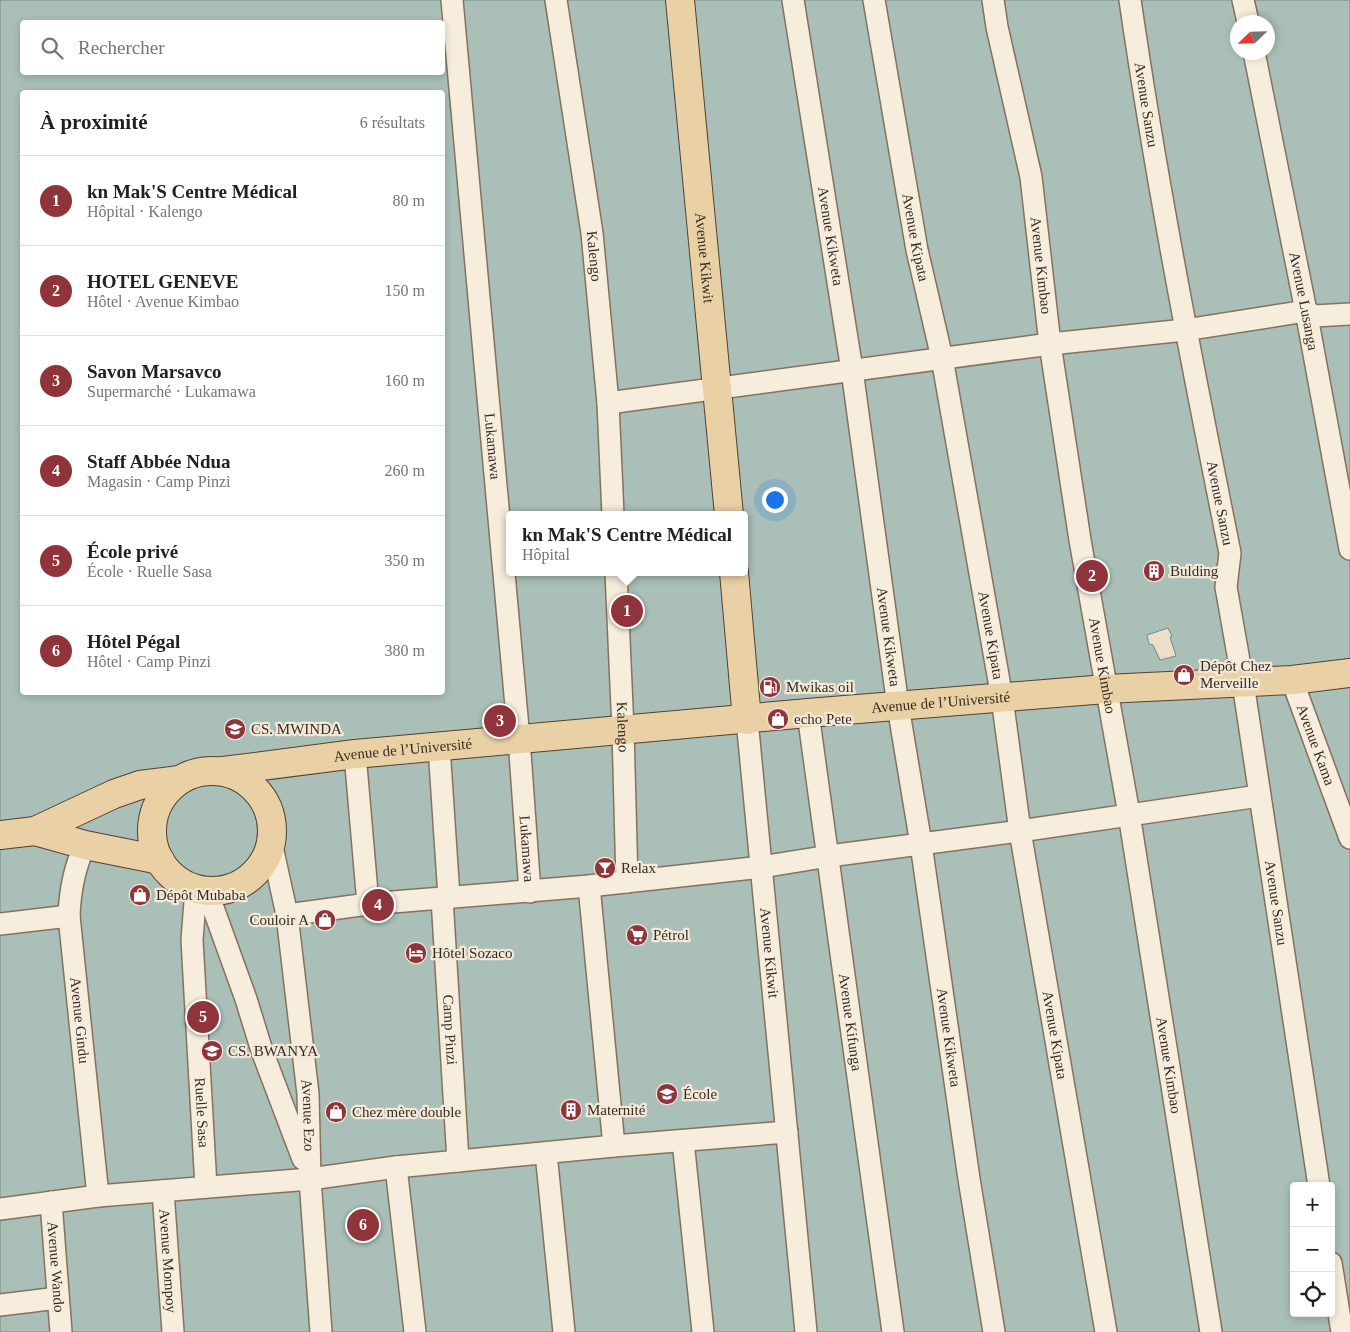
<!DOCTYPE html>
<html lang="fr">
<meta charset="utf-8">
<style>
:root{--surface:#fff;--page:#f6f6f6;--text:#202124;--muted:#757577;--line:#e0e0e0;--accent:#8f343b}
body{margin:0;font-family:Georgia,serif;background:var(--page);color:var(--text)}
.controls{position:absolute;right:15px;bottom:15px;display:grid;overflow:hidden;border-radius:5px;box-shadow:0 2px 8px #0003}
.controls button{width:45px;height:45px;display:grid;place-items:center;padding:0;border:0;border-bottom:1px solid var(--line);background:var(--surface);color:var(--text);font:25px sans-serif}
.compass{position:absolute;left:1230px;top:15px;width:45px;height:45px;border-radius:50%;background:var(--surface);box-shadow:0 2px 8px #0003;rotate:247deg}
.you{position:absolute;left:774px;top:499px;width:18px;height:18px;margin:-12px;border:4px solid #fff;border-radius:50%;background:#1a73e8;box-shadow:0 0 0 8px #1a73e833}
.badge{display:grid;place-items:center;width:32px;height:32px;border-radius:50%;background:var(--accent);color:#fff;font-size:16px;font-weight:700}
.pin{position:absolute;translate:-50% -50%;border:2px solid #fff;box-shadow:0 1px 5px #0006}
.popup{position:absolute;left:506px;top:511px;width:242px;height:65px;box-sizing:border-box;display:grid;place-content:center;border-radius:5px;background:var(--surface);filter:drop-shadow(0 1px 4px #0005);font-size:16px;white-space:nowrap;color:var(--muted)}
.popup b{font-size:19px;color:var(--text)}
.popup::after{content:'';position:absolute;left:50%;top:100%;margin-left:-10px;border:10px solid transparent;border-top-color:var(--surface)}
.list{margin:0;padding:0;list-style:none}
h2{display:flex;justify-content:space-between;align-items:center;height:65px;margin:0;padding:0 20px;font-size:21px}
h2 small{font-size:16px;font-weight:400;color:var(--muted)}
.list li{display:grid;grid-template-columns:32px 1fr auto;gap:15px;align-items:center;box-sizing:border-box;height:90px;padding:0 20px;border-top:1px solid var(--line)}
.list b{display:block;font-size:19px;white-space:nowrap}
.list p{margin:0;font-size:16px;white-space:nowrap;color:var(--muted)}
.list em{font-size:16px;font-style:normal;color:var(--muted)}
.icon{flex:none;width:28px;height:28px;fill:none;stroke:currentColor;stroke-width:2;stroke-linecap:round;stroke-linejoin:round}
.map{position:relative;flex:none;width:1350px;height:1332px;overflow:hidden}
.search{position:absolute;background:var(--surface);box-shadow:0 2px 8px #0003;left:20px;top:20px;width:425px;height:55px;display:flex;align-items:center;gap:12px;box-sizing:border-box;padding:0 18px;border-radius:5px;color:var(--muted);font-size:19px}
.panel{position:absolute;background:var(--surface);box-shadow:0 2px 8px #0003;left:20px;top:90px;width:425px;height:605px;border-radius:5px}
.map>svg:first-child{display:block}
.water{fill:#a9bfb8;stroke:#708d84;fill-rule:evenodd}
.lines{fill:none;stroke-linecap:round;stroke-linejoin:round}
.minor-casing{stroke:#86715f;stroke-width:24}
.major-casing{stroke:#544033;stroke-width:30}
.minor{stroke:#f6eddc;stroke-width:21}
.major{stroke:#ead0a5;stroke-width:28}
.labels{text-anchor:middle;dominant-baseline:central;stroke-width:4.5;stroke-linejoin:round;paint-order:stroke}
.street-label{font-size:15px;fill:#372b21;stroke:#f3e9d8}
.poi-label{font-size:15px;fill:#372b21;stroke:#f3e9d8;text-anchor:start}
</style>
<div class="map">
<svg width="1350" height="1332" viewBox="0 0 1350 1332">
<rect width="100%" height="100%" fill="#ebdfc9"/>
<!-- water -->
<path class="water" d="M0,0H1350V1332H0ZM22,22H442V72H22ZM1238,22H1268V52H1238ZM22,92H442V692H22ZM510,515H744V572H510ZM1168,628L1172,636L1170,637L1176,656L1160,660L1153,645L1149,644L1147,635ZM1294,1186H1331V1313H1294Z"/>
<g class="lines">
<!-- minor casing -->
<g class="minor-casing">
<g id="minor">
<path id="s1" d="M452,0L519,739L530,892"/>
<path id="s2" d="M556,0L592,233L608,403L613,515"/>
<path id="s3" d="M793,0L852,370L898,706L921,844L969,1179L994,1332"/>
<path id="s4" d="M874,0L917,250L942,358L1002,698L1020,831L1106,1332"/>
<path id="s5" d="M993,0L997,27L1031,177L1050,344L1080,540L1129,814L1211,1332"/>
<path id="s6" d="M1130,0C1157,186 1193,369 1230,553L1226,587L1243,683L1319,1186"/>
<polyline points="1243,0 1248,22"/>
<path id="s7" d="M1254,52L1306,311L1350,549"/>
<polyline points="608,403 1050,344 1185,330 1306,311 1314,316 1350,314"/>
<path id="s8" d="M616,572L623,730L627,882"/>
<path id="s9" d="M1292,680L1350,838"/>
<path id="s10" d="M808,713L893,1332"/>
<path id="s11" d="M747,720L806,1332"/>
<polyline points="439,747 449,897"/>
<polyline points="355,754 368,904"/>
<path id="s12" d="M271,842L287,915L308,1094L310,1179L321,1332"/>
<path id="s13" d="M85,845C74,868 70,890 69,916L98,1196"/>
<polyline points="589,886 614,1146"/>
<path id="s14" d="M196,889L192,940L206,1187"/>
<polyline points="207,891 246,999 262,1051 303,1159"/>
<path id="s15" d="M442,898L458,1161"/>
<polyline points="287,915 368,904 589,886 762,867 829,856 1020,831 1259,796"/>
<polyline points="0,924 69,916"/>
<polyline points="683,1141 703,1332"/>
<polyline points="546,1153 564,1332"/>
<polyline points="396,1167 415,1332"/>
<path id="s16" d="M163,1191L173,1332"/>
<path id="s17" d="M51,1202L61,1332"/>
<polyline points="0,1209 98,1196 310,1179 396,1167 614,1146 787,1132"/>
<polyline points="1331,1263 1342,1332"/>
<polyline points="0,1305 58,1298"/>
</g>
</g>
<!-- major casing -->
<g class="major-casing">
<g id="major">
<path id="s18" d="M680,0L729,515"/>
<polyline points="734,572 747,720"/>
<path id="s19" d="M223,771L355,754L808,713L1106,689L1292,680L1350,673"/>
<circle cx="212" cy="831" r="60"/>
<polyline points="35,831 85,845 160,860"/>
<polyline points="0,835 35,831 114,794 140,785 180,780"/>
</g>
</g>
<!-- minor -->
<use href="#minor" class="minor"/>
<!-- major -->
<use href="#major" class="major"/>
</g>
<!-- icons -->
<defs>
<g id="building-disc" transform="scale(1.125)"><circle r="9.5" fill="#8f343b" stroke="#f3e9d8"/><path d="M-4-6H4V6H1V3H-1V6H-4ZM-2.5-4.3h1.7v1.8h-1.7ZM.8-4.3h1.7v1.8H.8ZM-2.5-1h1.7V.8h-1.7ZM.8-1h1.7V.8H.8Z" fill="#fff"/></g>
<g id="shop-disc" transform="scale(1.125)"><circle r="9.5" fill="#8f343b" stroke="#f3e9d8"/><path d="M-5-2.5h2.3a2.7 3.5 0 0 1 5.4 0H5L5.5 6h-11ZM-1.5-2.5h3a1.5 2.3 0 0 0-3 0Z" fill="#fff"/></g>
<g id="fuel-disc" transform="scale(1.125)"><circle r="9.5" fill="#8f343b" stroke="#f3e9d8"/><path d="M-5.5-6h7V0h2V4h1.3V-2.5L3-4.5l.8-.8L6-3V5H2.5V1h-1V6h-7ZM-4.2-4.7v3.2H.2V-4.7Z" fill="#fff"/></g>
<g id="school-disc" transform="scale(1.125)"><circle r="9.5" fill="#8f343b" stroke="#f3e9d8"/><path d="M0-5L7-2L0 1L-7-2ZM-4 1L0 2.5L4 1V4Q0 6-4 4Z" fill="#fff"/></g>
<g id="bar-disc" transform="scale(1.125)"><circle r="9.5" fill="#8f343b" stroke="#f3e9d8"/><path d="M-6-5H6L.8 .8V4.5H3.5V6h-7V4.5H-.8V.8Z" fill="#fff"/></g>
<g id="supermarket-disc" transform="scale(1.125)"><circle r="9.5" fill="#8f343b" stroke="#f3e9d8"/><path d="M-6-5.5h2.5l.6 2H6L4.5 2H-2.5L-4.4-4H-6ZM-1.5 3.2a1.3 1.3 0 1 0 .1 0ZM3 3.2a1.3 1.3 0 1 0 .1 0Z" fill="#fff"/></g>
<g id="hotel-disc" transform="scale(1.125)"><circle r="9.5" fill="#8f343b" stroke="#f3e9d8"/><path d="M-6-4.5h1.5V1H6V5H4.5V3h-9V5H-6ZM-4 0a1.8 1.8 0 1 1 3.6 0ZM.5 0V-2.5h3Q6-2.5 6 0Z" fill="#fff"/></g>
</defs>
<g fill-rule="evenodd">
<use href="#building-disc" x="1154" y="571"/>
<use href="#shop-disc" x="1184" y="675"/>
<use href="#fuel-disc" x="770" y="687"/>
<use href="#shop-disc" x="778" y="719"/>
<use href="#school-disc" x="235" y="729"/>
<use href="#bar-disc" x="605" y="868"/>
<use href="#shop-disc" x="140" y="895"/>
<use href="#shop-disc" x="325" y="920"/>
<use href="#supermarket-disc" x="637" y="935"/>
<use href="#hotel-disc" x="416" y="953"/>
<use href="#school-disc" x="212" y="1051"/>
<use href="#school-disc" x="667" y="1094"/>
<use href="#building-disc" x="571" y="1110"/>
<use href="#shop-disc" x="336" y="1112"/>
</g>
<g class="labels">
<!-- street labels -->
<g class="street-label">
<text stroke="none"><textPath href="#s6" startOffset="106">Avenue Sanzu</textPath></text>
<text stroke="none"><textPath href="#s3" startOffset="239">Avenue Kikweta</textPath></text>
<text stroke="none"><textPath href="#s4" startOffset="241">Avenue Kipata</textPath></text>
<text stroke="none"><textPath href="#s2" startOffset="259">Kalengo</textPath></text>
<text stroke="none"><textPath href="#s18" startOffset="259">Avenue Kikwit</textPath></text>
<text stroke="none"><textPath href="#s5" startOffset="270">Avenue Kimbao</textPath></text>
<text stroke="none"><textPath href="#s7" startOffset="254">Avenue Lusanga</textPath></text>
<text stroke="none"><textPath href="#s1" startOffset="448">Lukamawa</textPath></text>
<text stroke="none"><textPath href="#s6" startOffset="511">Avenue Sanzu</textPath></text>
<text stroke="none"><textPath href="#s4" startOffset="646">Avenue Kipata</textPath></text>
<text stroke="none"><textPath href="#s3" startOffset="644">Avenue Kikweta</textPath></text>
<text stroke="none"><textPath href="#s5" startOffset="675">Avenue Kimbao</textPath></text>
<text stroke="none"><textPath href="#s19" startOffset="721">Avenue de l’Université</textPath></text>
<text stroke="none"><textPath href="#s8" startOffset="155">Kalengo</textPath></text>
<text stroke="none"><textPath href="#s9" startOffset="69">Avenue Kama</textPath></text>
<text stroke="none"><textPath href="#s19" startOffset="181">Avenue de l’Université</textPath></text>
<text stroke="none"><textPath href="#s1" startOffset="852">Lukamawa</textPath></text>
<text stroke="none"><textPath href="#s6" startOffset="916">Avenue Sanzu</textPath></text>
<text stroke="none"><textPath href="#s11" startOffset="234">Avenue Kikwit</textPath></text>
<text stroke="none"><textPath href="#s13" startOffset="178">Avenue Gindu</textPath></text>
<text stroke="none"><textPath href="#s10" startOffset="312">Avenue Kifunga</textPath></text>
<text stroke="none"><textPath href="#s15" startOffset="132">Camp Pinzi</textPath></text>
<text stroke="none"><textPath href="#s4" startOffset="1051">Avenue Kipata</textPath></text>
<text stroke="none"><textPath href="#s3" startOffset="1049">Avenue Kikweta</textPath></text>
<text stroke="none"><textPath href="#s5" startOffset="1080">Avenue Kimbao</textPath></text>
<text stroke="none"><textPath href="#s14" startOffset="224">Ruelle Sasa</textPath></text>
<text stroke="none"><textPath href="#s12" startOffset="276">Avenue Ezo</textPath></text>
<text stroke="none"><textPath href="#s16" startOffset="70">Avenue Mompoy</textPath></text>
<text stroke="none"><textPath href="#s17" startOffset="65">Avenue Wando</textPath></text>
</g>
<!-- poi labels -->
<g class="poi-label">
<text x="1170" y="571">Bulding</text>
<text x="1200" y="666">Dépôt Chez<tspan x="1200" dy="17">Merveille</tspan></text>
<text x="786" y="687">Mwikas oil</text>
<text x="794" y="719">echo Pete</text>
<text x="251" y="729">CS. MWINDA</text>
<text x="621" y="868">Relax</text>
<text x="156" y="895">Dépôt Mubaba</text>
<text x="309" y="920" text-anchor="end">Couloir A</text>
<text x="653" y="935">Pétrol</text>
<text x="432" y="953">Hôtel Sozaco</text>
<text x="228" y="1051">CS. BWANYA</text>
<text x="683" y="1094">École</text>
<text x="587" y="1110">Maternité</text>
<text x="352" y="1112">Chez mère double</text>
</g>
</g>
</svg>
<div class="controls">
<button>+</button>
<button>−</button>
<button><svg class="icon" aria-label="locate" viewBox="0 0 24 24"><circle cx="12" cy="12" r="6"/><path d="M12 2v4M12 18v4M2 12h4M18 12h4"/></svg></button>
</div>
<svg class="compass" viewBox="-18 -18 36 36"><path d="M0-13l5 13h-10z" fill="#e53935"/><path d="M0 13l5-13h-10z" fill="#757577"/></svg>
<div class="you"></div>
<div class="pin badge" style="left:627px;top:611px">1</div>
<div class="popup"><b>kn Mak'S Centre Médical</b>Hôpital</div>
<div class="pin badge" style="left:1092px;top:576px">2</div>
<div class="pin badge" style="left:500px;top:721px">3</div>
<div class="pin badge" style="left:378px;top:905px">4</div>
<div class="pin badge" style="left:203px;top:1017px">5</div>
<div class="pin badge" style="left:363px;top:1225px">6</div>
<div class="search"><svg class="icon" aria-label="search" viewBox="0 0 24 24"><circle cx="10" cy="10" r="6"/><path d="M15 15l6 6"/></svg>Rechercher</div>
<section class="panel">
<h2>À proximité<small>6 résultats</small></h2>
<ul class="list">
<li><span class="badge">1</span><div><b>kn Mak'S Centre Médical</b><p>Hôpital · Kalengo</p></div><em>80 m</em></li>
<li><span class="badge">2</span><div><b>HOTEL GENEVE</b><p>Hôtel · Avenue Kimbao</p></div><em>150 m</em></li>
<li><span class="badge">3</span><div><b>Savon Marsavco</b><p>Supermarché · Lukamawa</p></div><em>160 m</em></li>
<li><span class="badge">4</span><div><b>Staff Abbée Ndua</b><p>Magasin · Camp Pinzi</p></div><em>260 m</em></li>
<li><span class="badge">5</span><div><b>École privé</b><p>École · Ruelle Sasa</p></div><em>350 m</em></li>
<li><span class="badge">6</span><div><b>Hôtel Pégal</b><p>Hôtel · Camp Pinzi</p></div><em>380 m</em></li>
</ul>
</section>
</div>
